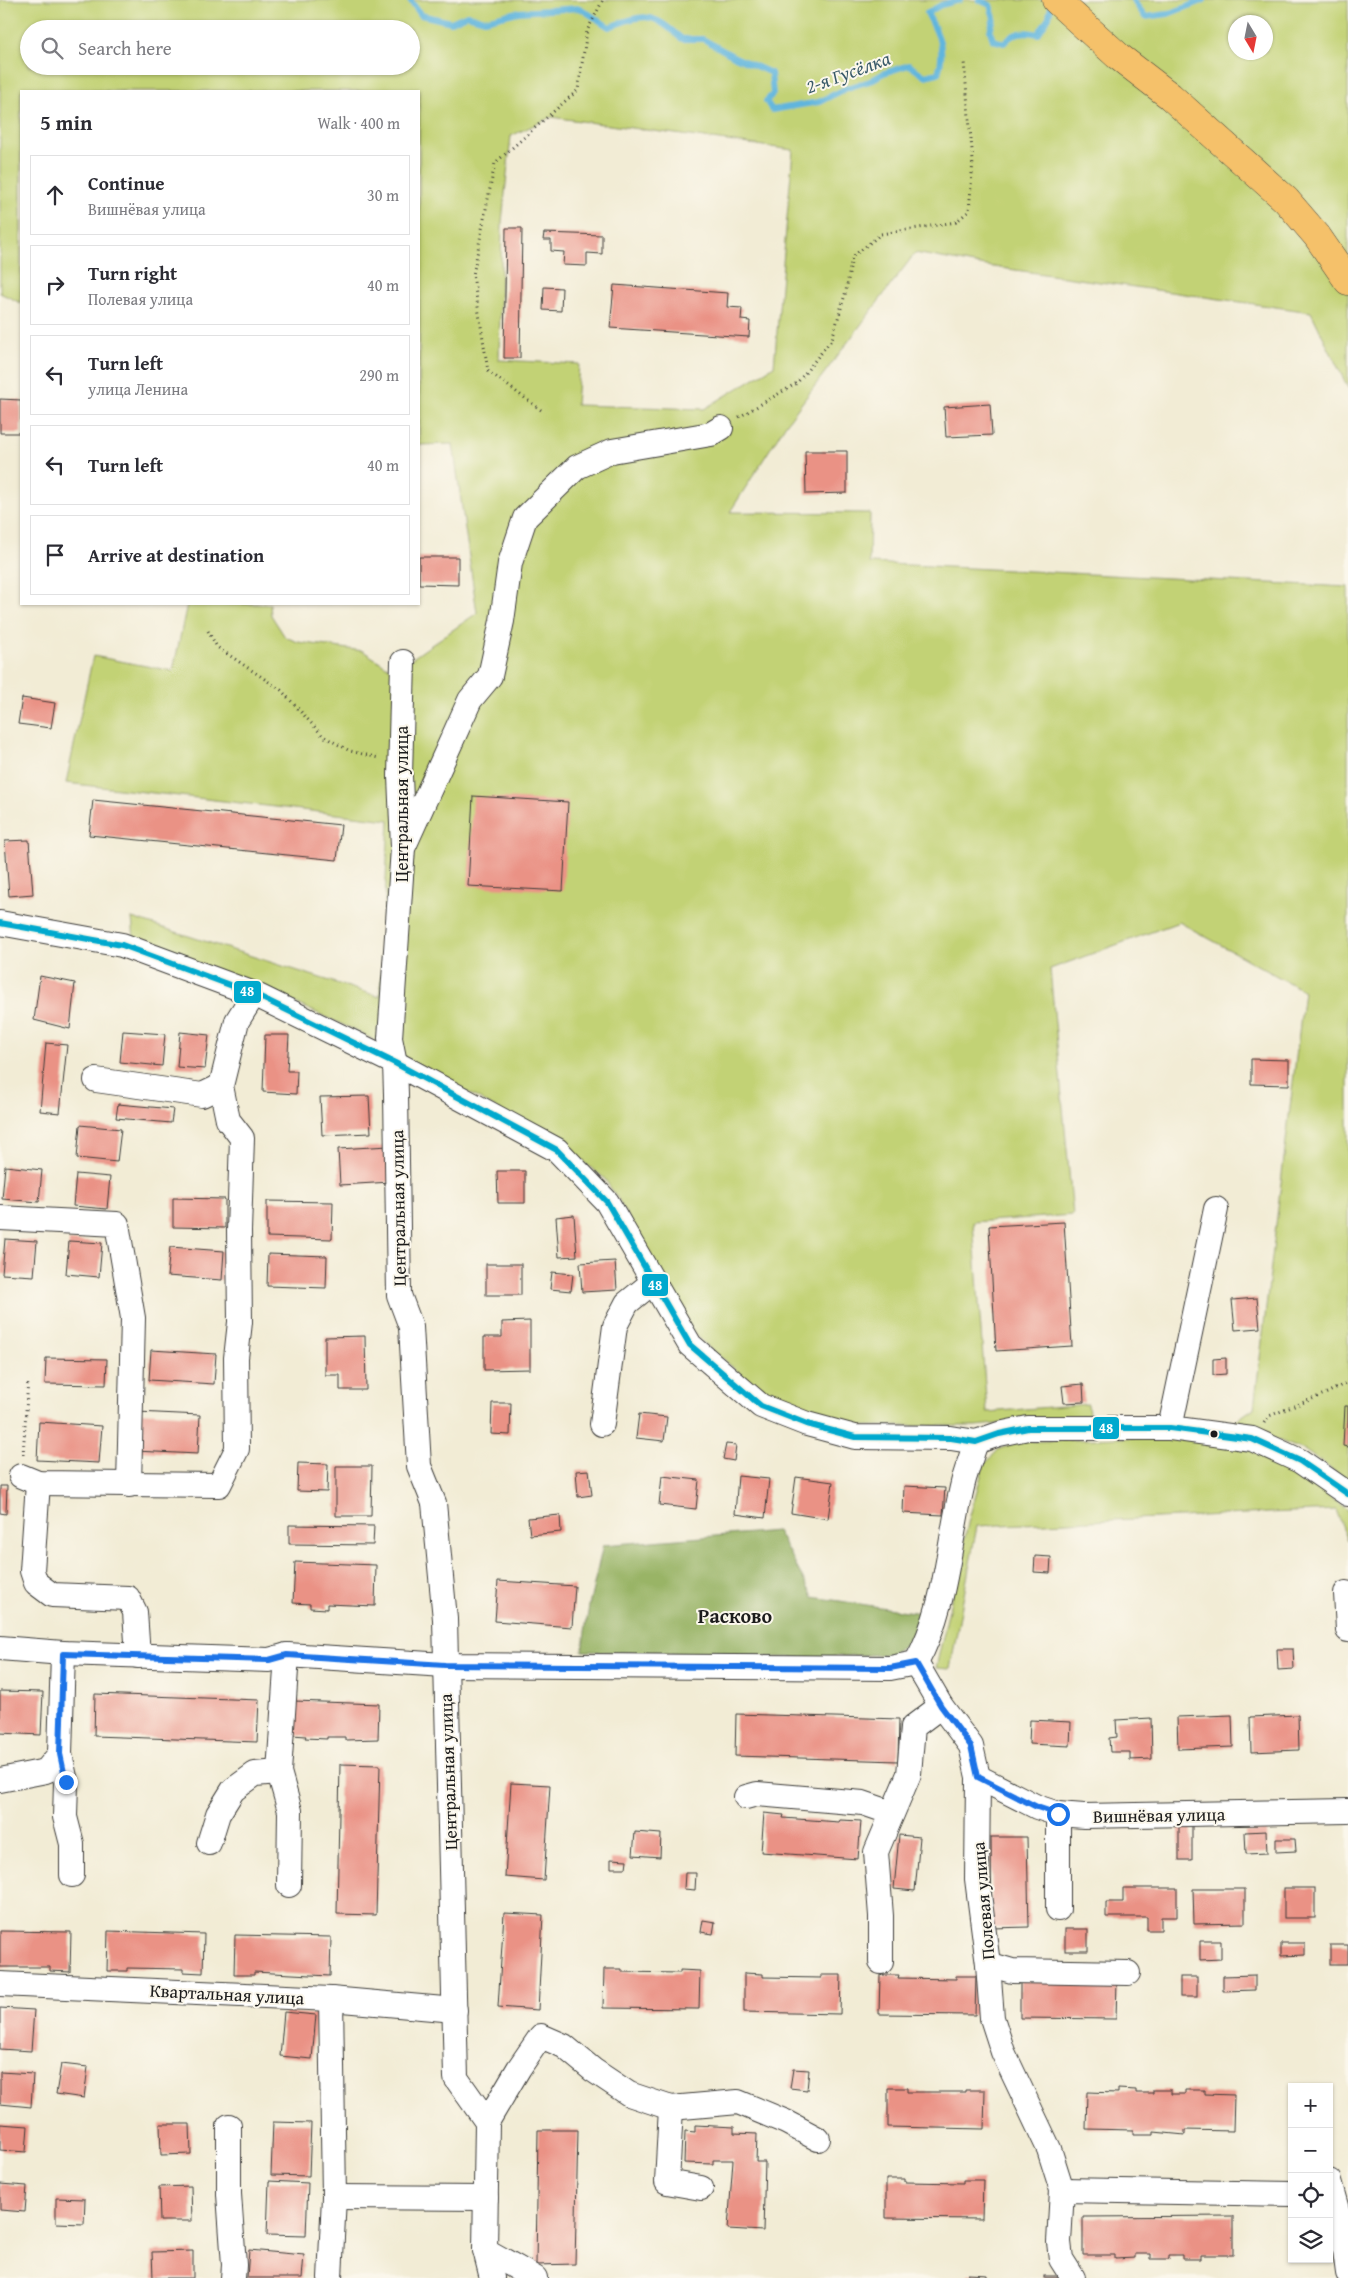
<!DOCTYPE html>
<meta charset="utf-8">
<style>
:root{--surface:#fff;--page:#f7f7f7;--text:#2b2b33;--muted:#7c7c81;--line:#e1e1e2}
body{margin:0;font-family:"Gentium Book Plus",serif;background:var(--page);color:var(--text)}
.controls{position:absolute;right:15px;bottom:15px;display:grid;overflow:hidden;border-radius:0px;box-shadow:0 1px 4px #0004}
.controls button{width:45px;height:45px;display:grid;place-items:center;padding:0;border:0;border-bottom:1px solid var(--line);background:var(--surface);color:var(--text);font:25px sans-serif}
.compass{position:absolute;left:1228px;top:15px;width:45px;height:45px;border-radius:50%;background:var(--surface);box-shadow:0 1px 4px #0004;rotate:170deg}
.stop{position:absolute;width:15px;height:15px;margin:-11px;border:4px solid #1a73e8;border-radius:50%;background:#fff}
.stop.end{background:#1a73e8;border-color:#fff;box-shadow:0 1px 5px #0008}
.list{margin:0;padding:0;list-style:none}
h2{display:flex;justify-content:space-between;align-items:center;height:65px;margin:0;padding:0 20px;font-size:21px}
h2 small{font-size:16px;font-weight:400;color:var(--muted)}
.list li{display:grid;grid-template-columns:32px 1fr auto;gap:15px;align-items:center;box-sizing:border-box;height:80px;margin:0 10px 10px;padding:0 10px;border:1px solid var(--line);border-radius:0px}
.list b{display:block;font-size:19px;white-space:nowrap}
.list p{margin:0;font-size:16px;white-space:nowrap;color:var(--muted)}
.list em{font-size:16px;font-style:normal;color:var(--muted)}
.icon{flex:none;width:28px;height:28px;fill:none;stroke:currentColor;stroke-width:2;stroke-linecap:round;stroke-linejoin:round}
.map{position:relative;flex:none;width:1348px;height:2278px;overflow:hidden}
.search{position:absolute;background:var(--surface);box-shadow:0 1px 4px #0004;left:20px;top:20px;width:400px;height:55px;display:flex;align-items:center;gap:12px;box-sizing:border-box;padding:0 18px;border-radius:28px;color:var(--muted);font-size:19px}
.panel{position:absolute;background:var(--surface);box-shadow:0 1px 4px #0004;left:20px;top:90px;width:400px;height:515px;border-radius:0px}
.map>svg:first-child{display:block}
.green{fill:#c2d275;stroke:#6f7748;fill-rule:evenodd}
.forest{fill:#99b466;stroke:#5a6841}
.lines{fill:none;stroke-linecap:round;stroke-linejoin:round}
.stream{stroke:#61b5dd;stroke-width:6}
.building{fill:#ea9285}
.minor-casing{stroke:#3c3b38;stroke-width:26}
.major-casing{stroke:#3c3b38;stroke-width:29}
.path{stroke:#3c3b38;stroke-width:3;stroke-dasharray:1 4;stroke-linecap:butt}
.minor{stroke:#fff;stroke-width:24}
.major{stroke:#f5c16b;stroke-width:28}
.bus-1-casing{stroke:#fbf7ec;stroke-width:10}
.bus-1{stroke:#00a9ce;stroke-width:6}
.route{stroke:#1a73e8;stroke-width:6}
.bus-dot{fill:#1c1c1c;stroke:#fbf7ec;stroke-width:2}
.labels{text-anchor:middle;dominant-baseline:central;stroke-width:4;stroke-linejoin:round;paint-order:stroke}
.street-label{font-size:18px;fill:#1c1c1c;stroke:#fbf7ec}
.water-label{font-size:19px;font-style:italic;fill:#385969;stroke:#fbf7ec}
.quarter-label{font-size:20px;font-weight:bold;fill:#1c1c1c;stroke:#fbf7ec}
.line-badge{stroke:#fbf7ec;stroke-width:2}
.badge-label{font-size:14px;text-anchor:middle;font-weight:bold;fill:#fff}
</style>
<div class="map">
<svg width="1348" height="2278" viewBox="0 0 1348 2278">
<rect width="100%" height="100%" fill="#fbf7ec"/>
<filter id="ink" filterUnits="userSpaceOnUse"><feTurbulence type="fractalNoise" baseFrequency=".02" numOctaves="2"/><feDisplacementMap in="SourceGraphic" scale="10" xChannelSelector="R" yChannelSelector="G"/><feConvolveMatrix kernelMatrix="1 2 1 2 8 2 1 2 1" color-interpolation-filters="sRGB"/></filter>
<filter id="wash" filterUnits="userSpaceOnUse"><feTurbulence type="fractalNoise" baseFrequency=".0096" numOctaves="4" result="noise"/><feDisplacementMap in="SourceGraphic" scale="20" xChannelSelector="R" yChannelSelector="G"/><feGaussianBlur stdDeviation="1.12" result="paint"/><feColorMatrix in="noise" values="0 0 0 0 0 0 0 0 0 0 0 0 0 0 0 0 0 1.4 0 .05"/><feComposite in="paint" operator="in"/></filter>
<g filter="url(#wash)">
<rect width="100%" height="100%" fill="#f2ecd5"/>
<!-- green -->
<g class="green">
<path d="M0,0H1348V388L1311,312L980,265L915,253L786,424L730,512L870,513L869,563L1348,587V1481L1304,1450L1232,1423L1254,1408L1304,991L1179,922L1050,969L1073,1215L973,1222L987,1412L1088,1404L1089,1415L976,1426H855L815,1416L765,1394L706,1345L684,1322L620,1202L604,1178L562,1145L359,1032L257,986L134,939L132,918L380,997L389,820L66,783L93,656L173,671L187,604H270L271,615L285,637L298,642L363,651L394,671L477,613L453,444L419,445V91H21V303L0,293ZM1236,22H1266V52H1236ZM29,29H411V66H29ZM551,117L793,150L774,366L704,409L576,405L579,364L499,360L502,222L511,136Z"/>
<polygon points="1169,1436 1250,1450 1294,1472 1348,1510 1348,1541 1336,1510 977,1526 950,1669 936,1668 969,1519 984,1465 999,1449 1021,1442"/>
</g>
<!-- forest -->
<polygon class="forest" points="777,1531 813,1597 927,1614 915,1638 890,1654 805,1658 582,1651 589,1606 603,1545"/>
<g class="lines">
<!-- stream -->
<g class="stream">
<path d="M410,0L421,15L451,22L467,15L485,20L518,12L580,8L609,27C647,13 651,12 682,39H703L735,57L771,73L773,94L766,101L772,110L819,102L847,88L870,81L884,73L909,65L925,76L938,73C946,49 939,35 927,13L941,5L960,0"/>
<path d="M979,0L990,5L994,18L990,31L993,40L1004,43C1013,32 1024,30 1038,34L1049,17L1051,6"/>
<polyline points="1133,0 1145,17 1168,14 1204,0"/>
</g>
</g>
<g id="blocks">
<!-- building -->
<g class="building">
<polygon points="506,228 522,228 520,358 504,358"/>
<polygon points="544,233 602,235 602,254 587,253 587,266 563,265 564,252 551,251 551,240 543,240"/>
<polygon points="614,285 728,293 727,307 742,308 741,320 750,321 749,337 610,328"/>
<polygon points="544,287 562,288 561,311 543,310"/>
<polygon points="0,399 21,400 21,433 0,433"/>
<polygon points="990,404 992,435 946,437 944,407"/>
<polygon points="805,451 847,451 847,493 806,494"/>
<polygon points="419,557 458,557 458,585 419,584"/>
<polygon points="22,698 55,703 51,728 18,724"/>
<polygon points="473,796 568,802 563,891 468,886"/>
<polygon points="93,800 341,825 337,860 89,835"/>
<polygon points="29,840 33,894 9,896 5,841"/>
<polygon points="40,976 75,983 70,1029 34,1020"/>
<polygon points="123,1031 165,1034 162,1066 120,1062"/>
<polygon points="180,1032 209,1035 205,1069 177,1067"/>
<polygon points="265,1035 289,1035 287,1071 297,1071 296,1094 263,1092"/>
<polygon points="46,1043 67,1045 60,1113 40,1111"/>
<polygon points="1251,1059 1289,1060 1289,1085 1251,1084"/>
<polygon points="369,1096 371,1133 322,1135 320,1097"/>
<polygon points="118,1104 173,1109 171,1123 116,1118"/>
<polygon points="80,1125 121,1129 117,1162 77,1158"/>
<polygon points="389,1146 391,1182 340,1185 338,1149"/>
<polygon points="5,1166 42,1170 39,1202 2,1199"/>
<polygon points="497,1171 525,1171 525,1203 498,1203"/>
<polygon points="76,1174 110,1177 107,1209 73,1206"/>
<polygon points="173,1198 225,1199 225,1228 173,1227"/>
<polygon points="267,1201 333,1202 332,1239 267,1237"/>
<polygon points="574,1215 577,1256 559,1257 556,1217"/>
<polygon points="1064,1222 1072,1346 996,1351 989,1226"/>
<polygon points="5,1239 37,1241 34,1276 2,1274"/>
<polygon points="69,1241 102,1243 99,1277 66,1274"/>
<polygon points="170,1247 224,1251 222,1280 167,1276"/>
<polygon points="268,1254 327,1256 326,1288 267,1286"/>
<polygon points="615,1261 617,1290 582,1292 580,1263"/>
<rect x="486" y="1264" width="35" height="31"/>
<polygon points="552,1272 573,1274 571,1291 550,1289"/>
<polygon points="1257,1298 1260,1328 1235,1330 1232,1300"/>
<polygon points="530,1321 530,1369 484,1370 484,1337 502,1337 502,1322"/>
<polygon points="365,1336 366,1390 340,1390 340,1375 325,1375 325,1337"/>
<polygon points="151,1350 216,1354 214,1384 149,1380"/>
<polygon points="46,1358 107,1359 106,1385 45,1384"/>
<polygon points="1226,1358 1226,1374 1213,1375 1213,1359"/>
<polygon points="1083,1384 1084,1402 1064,1403 1062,1386"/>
<polygon points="492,1403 511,1403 510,1435 491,1434"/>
<polygon points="1345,1406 1348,1406 1348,1447 1343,1446"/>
<polygon points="137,1412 200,1415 198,1454 135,1451"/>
<polygon points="639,1414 667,1417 664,1441 636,1438"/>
<polygon points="39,1422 102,1426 99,1463 37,1460"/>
<polygon points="726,1444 736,1445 734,1461 723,1459"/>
<polygon points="298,1463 328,1464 327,1492 297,1491"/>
<polygon points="336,1466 372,1466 371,1516 336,1516"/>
<polygon points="589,1470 592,1495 578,1497 576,1471"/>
<polygon points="662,1476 699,1480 696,1509 659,1505"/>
<polygon points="738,1476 769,1479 765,1518 735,1514"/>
<polygon points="796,1477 833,1482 828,1519 791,1513"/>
<polygon points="0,1486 7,1486 6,1514 0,1513"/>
<polygon points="904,1486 945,1488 943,1515 903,1513"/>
<polygon points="560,1515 561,1532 530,1535 528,1518"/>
<polygon points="289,1525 374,1526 373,1545 289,1544"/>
<polygon points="1035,1556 1051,1557 1050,1573 1034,1572"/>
<polygon points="295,1562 376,1565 375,1606 327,1604 327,1609 310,1608 310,1604 293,1603"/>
<polygon points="498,1581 575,1586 572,1627 495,1621"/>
<polygon points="1277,1649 1293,1649 1294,1669 1278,1670"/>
<polygon points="0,1691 43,1692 41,1735 0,1733"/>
<polygon points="95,1694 259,1700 257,1742 94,1736"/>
<polygon points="294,1701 379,1704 378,1739 345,1740 345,1737 327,1737 327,1739 305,1738 306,1736 292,1735"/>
<polygon points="736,1714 899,1719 898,1761 735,1756"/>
<polygon points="1232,1715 1233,1747 1178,1749 1177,1717"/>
<polygon points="1298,1715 1299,1750 1251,1752 1250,1717"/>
<polygon points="1151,1718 1152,1759 1130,1760 1130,1752 1110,1752 1109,1738 1117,1737 1116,1720"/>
<polygon points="1030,1720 1071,1722 1070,1746 1029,1744"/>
<polygon points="340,1764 380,1765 376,1915 337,1914"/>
<polygon points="511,1783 550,1785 544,1880 505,1877"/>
<polygon points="764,1813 784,1815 783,1818 839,1822 840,1820 861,1821 858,1859 761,1852"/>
<rect x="1179" y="1826" width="13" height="34"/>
<polygon points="1266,1831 1267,1853 1246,1854 1245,1832"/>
<polygon points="635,1832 661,1834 660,1857 633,1855"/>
<polygon points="899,1835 920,1837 915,1891 894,1889"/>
<polygon points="991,1837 1027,1837 1029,1927 992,1928"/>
<polygon points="1276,1839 1295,1839 1296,1851 1276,1852"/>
<polygon points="611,1859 627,1860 626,1868 611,1868"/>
<polygon points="685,1873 696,1873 695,1890 684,1889"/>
<polygon points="1123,1888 1177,1888 1177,1917 1161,1917 1161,1930 1147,1930 1147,1917 1106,1917 1106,1902 1123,1902"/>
<rect x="1284" y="1888" width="31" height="30"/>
<polygon points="1193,1889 1245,1889 1245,1923 1194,1924"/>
<polygon points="504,1913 543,1915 538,2010 498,2007"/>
<polygon points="703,1920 715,1922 713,1934 701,1932"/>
<rect x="1065" y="1929" width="23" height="22"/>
<polygon points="0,1931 71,1932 70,1972 50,1971 50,1967 0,1967"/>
<polygon points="108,1931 204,1934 203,1973 183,1972 183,1969 127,1968 127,1971 107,1971"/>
<polygon points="235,1935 331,1937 330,1976 254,1972 254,1975 234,1975"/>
<polygon points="1200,1941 1221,1941 1221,1959 1200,1960"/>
<polygon points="1281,1943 1305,1943 1305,1955 1281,1956"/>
<rect x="1330" y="1945" width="18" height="19"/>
<polygon points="604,1969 622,1969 622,1972 680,1973 680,1970 700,1971 699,2009 603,2008"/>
<polygon points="744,1973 763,1974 763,1977 821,1978 821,1975 841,1975 840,2014 744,2012"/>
<polygon points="880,1975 899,1975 898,1978 956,1979 956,1976 976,1976 975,2015 879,2014"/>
<polygon points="1255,1975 1255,1990 1223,1991 1223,1976"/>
<rect x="1180" y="1977" width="17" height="20"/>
<polygon points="1020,1979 1117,1981 1116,2019 1020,2018"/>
<polygon points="0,2008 34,2010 31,2051 0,2049"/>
<polygon points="284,2012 316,2015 312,2059 280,2056"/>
<polygon points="61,2064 88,2067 84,2098 56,2094"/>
<polygon points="793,2069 809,2070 807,2090 790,2088"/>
<polygon points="0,2072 33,2074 31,2107 0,2104"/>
<polygon points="888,2088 907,2088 907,2092 965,2092 965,2090 985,2090 984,2129 888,2127"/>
<polygon points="1118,2089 1136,2090 1136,2093 1153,2093 1153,2090 1171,2090 1171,2094 1185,2094 1185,2090 1204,2090 1204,2094 1234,2095 1233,2131 1185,2130 1185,2135 1154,2132 1154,2135 1133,2135 1133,2130 1086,2129 1087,2092 1118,2093"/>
<polygon points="273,2122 311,2123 309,2176 271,2175"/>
<polygon points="0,2124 28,2126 26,2152 0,2150"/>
<polygon points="160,2124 190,2124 191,2154 161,2155"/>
<polygon points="695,2125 734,2127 734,2133 757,2134 756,2162 765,2162 763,2231 728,2229 733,2160 713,2160 713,2164 684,2163 685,2131 695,2132"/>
<polygon points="538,2130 578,2130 575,2264 536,2265"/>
<polygon points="886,2179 905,2179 905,2182 963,2183 963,2180 983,2180 982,2219 886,2218"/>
<polygon points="269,2181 308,2183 306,2236 267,2235"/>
<polygon points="0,2184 27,2186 25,2212 0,2210"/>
<polygon points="191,2186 192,2221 160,2221 159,2187"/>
<polygon points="56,2198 85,2199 84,2224 56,2223"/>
<polygon points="1233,2216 1233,2255 1201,2255 1201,2259 1182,2259 1182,2255 1169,2255 1169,2259 1151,2259 1151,2254 1135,2254 1135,2258 1115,2259 1115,2255 1083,2255 1083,2217"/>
<polygon points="249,2250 304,2255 302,2278 247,2278"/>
<polygon points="193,2251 193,2278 153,2278 152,2252"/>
<polygon points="968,2274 987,2275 987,2278 968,2278"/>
<rect x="1044" y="2276" width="20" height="2"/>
</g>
</g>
</g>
<g filter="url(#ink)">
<use href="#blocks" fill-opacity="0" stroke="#3c3b38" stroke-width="1"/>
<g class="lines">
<!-- minor casing -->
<g class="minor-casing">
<g id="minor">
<polyline points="403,662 400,776 403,848 390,1038 395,1063 396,1094 399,1295 411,1327 419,1466 434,1503 445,1619 456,2078 487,2122 485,2250 492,2278"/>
<polyline points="405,844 470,700 490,676 502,621 510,563 525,518 577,467 612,451 711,434 721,428"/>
<polyline points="0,923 122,945 254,994 395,1063 557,1150 607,1202 690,1345 761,1406 807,1424 855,1437 951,1438 976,1442 999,1434 1028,1428 1170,1428 1252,1439 1300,1461 1348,1494"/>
<polyline points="96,1080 202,1095 221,1086"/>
<polyline points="0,1218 117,1224 133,1318 129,1485"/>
<polyline points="602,1424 615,1326 627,1303 653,1282"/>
<polyline points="1170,1428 1216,1209"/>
<polyline points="21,1476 38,1483 219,1485 237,1449 236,1358 240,1322 239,1231 242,1138 228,1120 221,1086 237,1021 254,994"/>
<polyline points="38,1483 32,1571 36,1583 52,1595 128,1598 135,1612 138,1656"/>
<polyline points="1346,1593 1348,1630"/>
<polyline points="0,1648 63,1653 269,1660 287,1655 445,1665 890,1668 916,1663"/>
<polyline points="63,1653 60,1754 66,1782 65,1817 72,1844 72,1875"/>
<polyline points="287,1655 279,1772 290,1811 289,1885"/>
<polyline points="916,1663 941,1706 971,1746 978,1777 977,1879 988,1964 992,2018 1003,2052 1049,2149 1062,2190 1059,2242 1061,2259 1073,2278"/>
<path d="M916,1663C948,1605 948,1541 964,1479C968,1466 972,1454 976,1442"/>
<polyline points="978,1777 1037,1807 1058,1814 1084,1816 1348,1811"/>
<polyline points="0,1780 46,1771 60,1754"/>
<polyline points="746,1797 757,1794 863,1803 892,1813"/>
<polyline points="1058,1814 1058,1909"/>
<polyline points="209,1843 218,1814 233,1790 255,1774 279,1772"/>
<polyline points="881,1962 881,1916 876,1852 909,1774 913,1727 941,1706"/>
<polyline points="988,1964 1012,1971 1128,1973"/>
<polyline points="0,1984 331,1999 455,2010"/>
<polyline points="671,2108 667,2182 701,2188"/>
<polyline points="487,2122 519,2068 541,2036 564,2046 593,2070 629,2094 671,2108 738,2102 786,2122 818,2139"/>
<polyline points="229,2126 229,2194 234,2265 233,2278"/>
<polyline points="1329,2181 1342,2228 1348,2273"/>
<polyline points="1062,2190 1292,2194"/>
<polyline points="334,2197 486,2198"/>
<polyline points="485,2250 535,2278"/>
<polyline points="330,2278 334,2197 331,1999"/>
</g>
</g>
<!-- major casing -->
<g class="major-casing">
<polyline id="major" points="1056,0 1118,56 1170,96 1286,200 1317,236 1348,281"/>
</g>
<!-- path -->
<g class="path">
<polyline points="541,410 488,371 473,275 495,163 578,90 587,31 603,0"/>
<polyline points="739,417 797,383 832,339 846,291 852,257 881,234 956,222 969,211 973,161 964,62"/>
<polyline points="208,631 217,647 281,690 323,736 350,751 379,758"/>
<polyline points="1264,1423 1269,1416 1327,1393 1348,1382"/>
<polyline points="23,1455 28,1381"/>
</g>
<!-- minor -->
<use href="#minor" class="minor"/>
<!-- major -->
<use href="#major" class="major"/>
<!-- bus-1 casing -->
<g class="bus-1-casing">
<polyline id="bus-1" points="0,923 122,945 254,994 395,1063 557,1150 607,1202 690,1345 761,1406 807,1424 855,1437 951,1438 976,1442 999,1434 1028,1428 1170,1428 1252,1439 1300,1461 1348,1494"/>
</g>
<!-- bus-1 -->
<use href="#bus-1" class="bus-1"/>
</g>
</g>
<g class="lines" filter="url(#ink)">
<!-- route -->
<polyline class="route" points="66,1782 60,1754 63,1654 269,1660 287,1655 445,1665 890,1668 916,1663 941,1706 971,1746 978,1777 1037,1807 1058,1814"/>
</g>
<!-- markers -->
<circle class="bus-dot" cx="1214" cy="1434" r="4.5"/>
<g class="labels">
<!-- street labels -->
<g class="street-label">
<text transform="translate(401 804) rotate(-90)">Центральная улица</text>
<text transform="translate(398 1208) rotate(-91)">Центральная улица</text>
<text transform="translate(448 1772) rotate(-92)">Центральная улица</text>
<text transform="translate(1159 1815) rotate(-1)">Вишнёвая улица</text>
<text transform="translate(983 1901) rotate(-95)">Полевая улица</text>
<text transform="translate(227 1994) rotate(3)">Квартальная улица</text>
</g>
<!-- water labels -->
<g class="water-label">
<text transform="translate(848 72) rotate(-20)">2-я Гусёлка</text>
</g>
<!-- quarter labels -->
<g class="quarter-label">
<text x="735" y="1615">Расково</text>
</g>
</g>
<g class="line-badge">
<rect x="233" y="980" width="29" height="24" rx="5" fill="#00a9ce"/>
<rect x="641" y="1273" width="28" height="24" rx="5" fill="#00a9ce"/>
<rect x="1092" y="1416" width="28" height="24" rx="5" fill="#00a9ce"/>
</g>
<g class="badge-label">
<text x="247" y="996">48</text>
<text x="655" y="1290">48</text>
<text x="1106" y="1433">48</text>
</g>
</svg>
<div class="controls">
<button>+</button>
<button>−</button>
<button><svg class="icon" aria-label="locate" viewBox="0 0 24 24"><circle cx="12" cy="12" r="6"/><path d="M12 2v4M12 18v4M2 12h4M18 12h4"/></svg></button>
<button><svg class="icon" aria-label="layers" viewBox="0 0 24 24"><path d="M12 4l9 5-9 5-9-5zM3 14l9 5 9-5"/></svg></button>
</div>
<svg class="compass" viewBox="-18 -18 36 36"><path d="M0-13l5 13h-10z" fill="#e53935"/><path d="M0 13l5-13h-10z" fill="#7c7c81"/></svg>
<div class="stop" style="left:1058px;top:1814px"></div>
<div class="stop end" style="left:66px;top:1782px"></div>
<div class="search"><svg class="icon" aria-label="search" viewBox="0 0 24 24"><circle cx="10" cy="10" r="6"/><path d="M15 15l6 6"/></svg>Search here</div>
<section class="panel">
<h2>5 min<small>Walk · 400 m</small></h2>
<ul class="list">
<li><svg class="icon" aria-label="ahead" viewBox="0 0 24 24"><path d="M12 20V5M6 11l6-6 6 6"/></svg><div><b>Continue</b><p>Вишнёвая улица</p></div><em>30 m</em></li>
<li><svg class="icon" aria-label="right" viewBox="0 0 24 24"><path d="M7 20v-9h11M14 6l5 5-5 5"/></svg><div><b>Turn right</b><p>Полевая улица</p></div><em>40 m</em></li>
<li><svg class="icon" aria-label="left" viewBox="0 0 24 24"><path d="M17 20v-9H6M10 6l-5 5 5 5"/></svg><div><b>Turn left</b><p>улица Ленина</p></div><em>290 m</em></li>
<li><svg class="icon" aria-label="left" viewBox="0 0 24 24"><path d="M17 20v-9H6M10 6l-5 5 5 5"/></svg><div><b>Turn left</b></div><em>40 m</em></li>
<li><svg class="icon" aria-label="arrive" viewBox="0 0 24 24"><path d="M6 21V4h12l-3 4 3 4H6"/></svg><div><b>Arrive at destination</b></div></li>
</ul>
</section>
</div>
